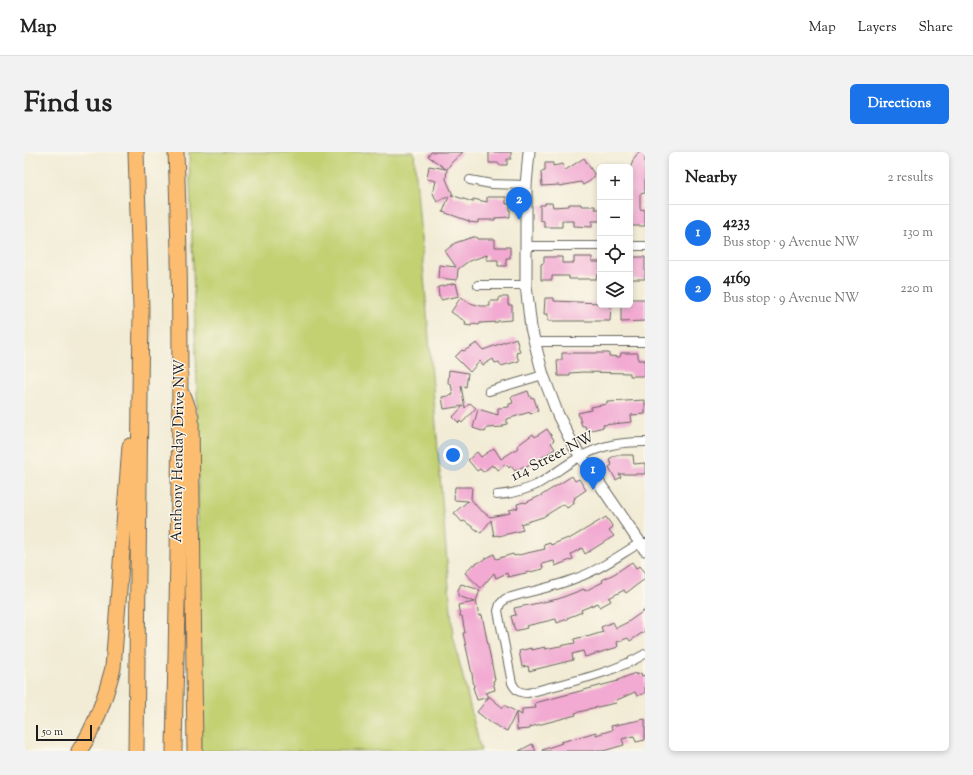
<!DOCTYPE html>
<meta charset="utf-8">
<style>
:root{--surface:#fff;--page:#f2f2f2;--text:#222;--muted:#767676;--line:#e0e0e0;--accent:#1a73e8}
body{margin:0;font-family:"Sorts Mill Goudy",serif;background:var(--page);color:var(--text)}
.controls{position:absolute;right:12px;top:12px;display:grid;overflow:hidden;border-radius:6px;box-shadow:0 2px 6px #0003}
.controls button{width:36px;height:36px;display:grid;place-items:center;padding:0;border:0;border-bottom:1px solid var(--line);background:var(--surface);color:var(--text);font:20px sans-serif}
.scale{position:absolute;left:12px;bottom:10px;width:56px;box-sizing:border-box;padding-left:4px;border:2px solid #1c1c1c;border-top:0;font-size:11px;line-height:14px;white-space:nowrap;color:#1c1c1c;-webkit-text-stroke:3px #fbf7ec;paint-order:stroke}
.you{position:absolute;left:429px;top:303px;width:14px;height:14px;margin:-10px;border:3px solid #fff;border-radius:50%;background:#1a73e8;box-shadow:0 0 0 6px #1a73e833}
.badge{display:grid;place-items:center;width:26px;height:26px;border-radius:50%;background:var(--accent);color:#fff;font-size:13px;font-weight:700}
.pin{position:absolute;translate:-50% -33px;filter:drop-shadow(0 1px 2px #0008)}
.pin::after{content:'';position:absolute;top:21px;width:14px;height:12px;background:inherit;clip-path:polygon(0 0,100% 0,50% 100%)}
.list{margin:0;padding:0;list-style:none}
h2{display:flex;justify-content:space-between;align-items:center;height:52px;margin:0;padding:0 16px;font-size:17px}
h2 small{font-size:13px;font-weight:400;color:var(--muted)}
.list li{display:grid;grid-template-columns:26px 1fr auto;gap:12px;align-items:center;box-sizing:border-box;height:56px;padding:0 16px;border-top:1px solid var(--line)}
.list b{display:block;font-size:15px;white-space:nowrap}
.list p{margin:0;font-size:13px;white-space:nowrap;color:var(--muted)}
.list em{font-size:13px;font-style:normal;color:var(--muted)}
.icon{flex:none;width:22px;height:22px;fill:none;stroke:currentColor;stroke-width:2;stroke-linecap:round;stroke-linejoin:round}
.map{position:relative;flex:none;width:621px;height:599px;overflow:hidden;border-radius:6px}
header{display:flex;align-items:center;gap:24px;box-sizing:border-box;height:56px;padding:0 20px;background:var(--surface);border-bottom:1px solid var(--line)}
header strong{font-size:19px}
nav{display:flex;gap:22px;margin-inline-start:auto;font-size:14px}
.intro{display:flex;align-items:center;justify-content:space-between;box-sizing:border-box;height:96px;padding:0 24px}
h1{margin:0;font-size:28px}
.button{padding:10px 18px;border-radius:6px;background:var(--accent);color:#fff;font-size:14px;font-weight:700}
main{display:flex;gap:24px;padding:0 24px}
aside{flex:1;background:var(--surface);border-radius:6px;box-shadow:0 2px 6px #0003}
.map>svg:first-child{display:block}
.green{fill:#c3d173;stroke:#707648}
.building{fill:#f2a9d2}
.lines{fill:none;stroke-linecap:round;stroke-linejoin:round}
.minor-casing{stroke:#67655d;stroke-width:10}
.tertiary-casing{stroke:#67655d;stroke-width:13}
.motorway-casing{stroke:#67655d;stroke-width:17}
.minor{stroke:#fff;stroke-width:8}
.tertiary{stroke:#fff;stroke-width:11}
.motorway{stroke:#fcbd6f;stroke-width:15}
.labels{text-anchor:middle;dominant-baseline:central;stroke-width:3;stroke-linejoin:round;paint-order:stroke}
.street-label{font-size:15px;fill:#1c1c1c;stroke:#fbf7ec}
</style>
<header>
<strong>Map</strong>
<nav><a>Map</a><a>Layers</a><a>Share</a></nav>
</header>
<div class="intro"><h1>Find us</h1><a class="button">Directions</a></div>
<main>
<div class="map">
<svg width="621" height="599" viewBox="0 0 621 599">
<rect width="100%" height="100%" fill="#fbf7ec"/>
<filter id="ink" filterUnits="userSpaceOnUse"><feTurbulence type="fractalNoise" baseFrequency=".025" numOctaves="2"/><feDisplacementMap in="SourceGraphic" scale="8" xChannelSelector="R" yChannelSelector="G"/><feConvolveMatrix kernelMatrix="1 2 1 2 8 2 1 2 1" color-interpolation-filters="sRGB"/></filter>
<filter id="wash" filterUnits="userSpaceOnUse"><feTurbulence type="fractalNoise" baseFrequency=".012" numOctaves="4" result="noise"/><feDisplacementMap in="SourceGraphic" scale="16" xChannelSelector="R" yChannelSelector="G"/><feGaussianBlur stdDeviation="0.9" result="paint"/><feColorMatrix in="noise" values="0 0 0 0 0 0 0 0 0 0 0 0 0 0 0 0 0 1.4 0 .05"/><feComposite in="paint" operator="in"/></filter>
<g filter="url(#wash)">
<rect width="100%" height="100%" fill="#f2ecd6"/>
<!-- green -->
<polygon class="green" points="165,0 390,0 429,484 457,599 176,599 173,233"/>
<g id="blocks">
<!-- building -->
<g class="building">
<polygon points="407,0 439,0 428,10 423,17 422,27 429,43 427,43 449,50 449,47 463,50 463,45 482,45 482,52 486,52 486,65 471,66 471,68 454,68 454,71 445,70 445,69 419,60 425,44 413,50 408,39 410,38 412,29 403,27 405,14 422,17 404,4"/>
<polygon points="465,0 487,0 487,7 483,7 483,13 475,13 475,11 465,11"/>
<polygon points="615,0 621,0 621,41 616,42 616,57 621,58 621,74 607,74 607,67 606,67 607,24 606,23 606,17 610,6"/>
<polygon points="560,6 570,22 570,25 566,29 559,33 557,30 536,34 535,33 518,34 517,20 521,19 521,11 529,11 529,14 539,12 540,19"/>
<polygon points="521,51 528,51 529,55 545,54 545,52 557,52 557,54 571,54 571,57 576,57 576,69 568,69 568,75 550,74 550,69 538,69 538,75 520,75 520,69 516,68 516,53 521,53"/>
<polygon points="449,85 452,85 453,87 471,87 471,95 486,95 486,106 482,106 482,114 474,114 474,108 463,108 463,103 445,109 434,117 433,128 414,126 415,113 432,115 421,99 431,91"/>
<polygon points="520,105 538,105 538,111 550,111 550,105 568,105 568,110 576,110 576,123 573,123 572,127 545,127 545,124 528,124 528,128 517,128 517,112 520,111"/>
<polygon points="608,105 621,105 621,127 606,127 606,112 608,112"/>
<polygon points="432,131 435,144 417,148 416,145 415,145 414,135"/>
<polygon points="437,145 446,151 457,154 466,154 466,149 475,149 475,145 484,145 484,153 488,153 488,168 474,169 474,170 456,171 455,173 448,172 447,174 441,173 442,170 427,160"/>
<polygon points="521,146 530,146 530,149 576,151 576,153 587,153 586,169 524,169 524,162 520,162"/>
<polygon points="606,147 621,147 621,169 597,170 597,153 606,153"/>
<polygon points="492,186 496,200 492,201 495,209 477,214 475,210 471,211 469,207 459,213 456,209 446,220 431,205 438,198 440,199 453,191 459,198"/>
<polygon points="538,201 585,201 585,204 596,205 597,201 614,201 614,208 621,208 621,224 606,224 606,221 559,220 546,221 546,224 534,224 533,208 538,208"/>
<polygon points="425,218 444,221 442,235 437,234 441,256 446,251 452,256 438,271 436,269 435,271 429,265 439,254 420,257 418,245 429,243 427,232 424,231"/>
<polygon points="504,239 506,245 510,246 514,259 506,262 506,260 483,267 483,272 479,273 479,275 463,276 461,280 449,276 454,257 474,263 474,256 485,255 485,252 489,251 487,245"/>
<polygon points="621,248 621,262 607,263 608,270 579,273 580,275 563,279 561,274 558,274 554,261 567,258 567,255 583,252 583,250"/>
<polygon points="523,277 530,288 527,291 531,297 501,316 500,314 491,319 487,314 485,316 482,312 474,318 471,314 469,315 468,313 459,320 456,317 453,319 444,308 453,300 457,305 470,296 477,307 494,296 493,294 509,282 511,285"/>
<polygon points="592,303 609,303 610,312 621,311 621,322 595,322 597,325 592,328 585,315 588,313 585,307"/>
<polygon points="548,324 551,329 555,327 562,338 550,346 551,347 549,349 551,351 543,356 540,352 519,365 497,372 499,378 492,380 474,384 473,383 470,384 467,368 457,381 440,369 438,370 430,361 444,349 430,348 431,335 448,335 447,347 454,356 466,365 486,361 485,358 494,356 493,352 500,350 501,351 518,343"/>
<polygon points="582,365 589,375 585,378 590,384 561,402 558,396 547,402 549,407 531,414 530,409 518,412 519,417 484,425 483,421 472,426 470,421 457,436 441,421 449,412 450,413 470,402 472,407 489,402 490,404 521,397 520,393 526,391 527,393 544,386 545,387"/>
<polygon points="608,410 612,416 616,414 621,420 621,427 602,441 600,438 585,446 587,449 576,455 574,451 557,458 558,460 543,466 544,467 538,469 533,471 532,467 502,474 503,476 491,479 487,464 492,463 490,456 534,447 560,437 561,439 579,430 578,428 590,422"/>
<polygon points="437,432 456,438 452,449 455,464 458,463 471,528 469,529 471,538 461,541 479,556 480,553 498,563 498,557 512,556 511,551 594,529 594,528 611,521 612,523 617,521 618,524 621,523 621,541 613,544 611,540 593,548 592,551 564,557 563,558 551,561 552,563 506,575 506,577 493,578 492,561 483,579 467,571 453,560 465,545 453,548 449,535 450,535 448,522 439,481 441,481 438,464 436,464 434,453 451,450 434,444 434,438"/>
<polygon points="621,458 621,479 606,489 604,486 593,490 594,495 561,505 559,499 548,502 549,508 505,519 504,514 498,515 495,499 507,496 508,498 521,495 521,497 551,491 550,487 562,484 563,485 579,480 577,475 589,470 592,476 604,470"/>
<polygon points="621,567 621,588 612,590 610,584 598,587 600,593 579,599 518,599 518,598 538,591 537,590 555,585 572,580 572,583 588,578 587,574"/>
<polygon points="508,592 512,599 495,599"/>
</g>
</g>
</g>
<g filter="url(#ink)">
<use href="#blocks" fill-opacity="0" stroke="#67655d" stroke-width="1"/>
<g class="lines">
<!-- minor casing -->
<g class="minor-casing">
<g id="minor">
<polyline points="446,28 467,32 502,33"/>
<polyline points="502,94 576,94"/>
<polyline points="606,94 621,94"/>
<polyline points="454,133 502,133"/>
<polyline points="510,190 621,190"/>
<polyline points="465,239 519,223"/>
<path d="M473,343C487,342 499,339 512,333C527,325 540,313 556,305C578,293 596,290 621,290"/>
<path d="M621,391H616C594,404 574,419 550,427C528,436 504,439 481,447L476,452L474,459L488,531C492,539 496,541 504,541C544,530 585,523 621,502"/>
</g>
</g>
<!-- tertiary casing -->
<g class="tertiary-casing">
<polyline id="tertiary" points="505,0 502,33 502,133 507,176 519,223 534,263 549,293 621,398"/>
</g>
<!-- motorway casing -->
<g class="motorway-casing">
<g id="motorway">
<polyline points="160,245 167,265 171,599"/>
<path d="M55,599C72,574 81,546 89,516L106,294"/>
<polyline points="112,599 117,156 112,0"/>
<path d="M150,599C154,399 160,200 152,0"/>
</g>
</g>
<!-- minor -->
<use href="#minor" class="minor"/>
<!-- tertiary -->
<use href="#tertiary" class="tertiary"/>
<!-- motorway -->
<use href="#motorway" class="motorway"/>
</g>
</g>
<g class="labels">
<!-- street labels -->
<g class="street-label">
<text transform="translate(155 299) rotate(-89)">Anthony Henday Drive NW</text>
<text transform="translate(529 305) rotate(-27)">114 Street NW</text>
</g>
</g>
</svg>
<div class="controls">
<button>+</button>
<button>−</button>
<button><svg class="icon" aria-label="locate" viewBox="0 0 24 24"><circle cx="12" cy="12" r="6"/><path d="M12 2v4M12 18v4M2 12h4M18 12h4"/></svg></button>
<button><svg class="icon" aria-label="layers" viewBox="0 0 24 24"><path d="M12 4l9 5-9 5-9-5zM3 14l9 5 9-5"/></svg></button>
</div>
<div class="scale">50 m</div>
<div class="you"></div>
<div class="pin badge" style="left:569px;top:338px">1</div>
<div class="pin badge" style="left:495px;top:68px">2</div>
</div>
<aside>
<h2>Nearby<small>2 results</small></h2>
<ul class="list">
<li><span class="badge">1</span><div><b>4233</b><p>Bus stop · 9 Avenue NW</p></div><em>130 m</em></li>
<li><span class="badge">2</span><div><b>4169</b><p>Bus stop · 9 Avenue NW</p></div><em>220 m</em></li>
</ul>
</aside>
</main>
